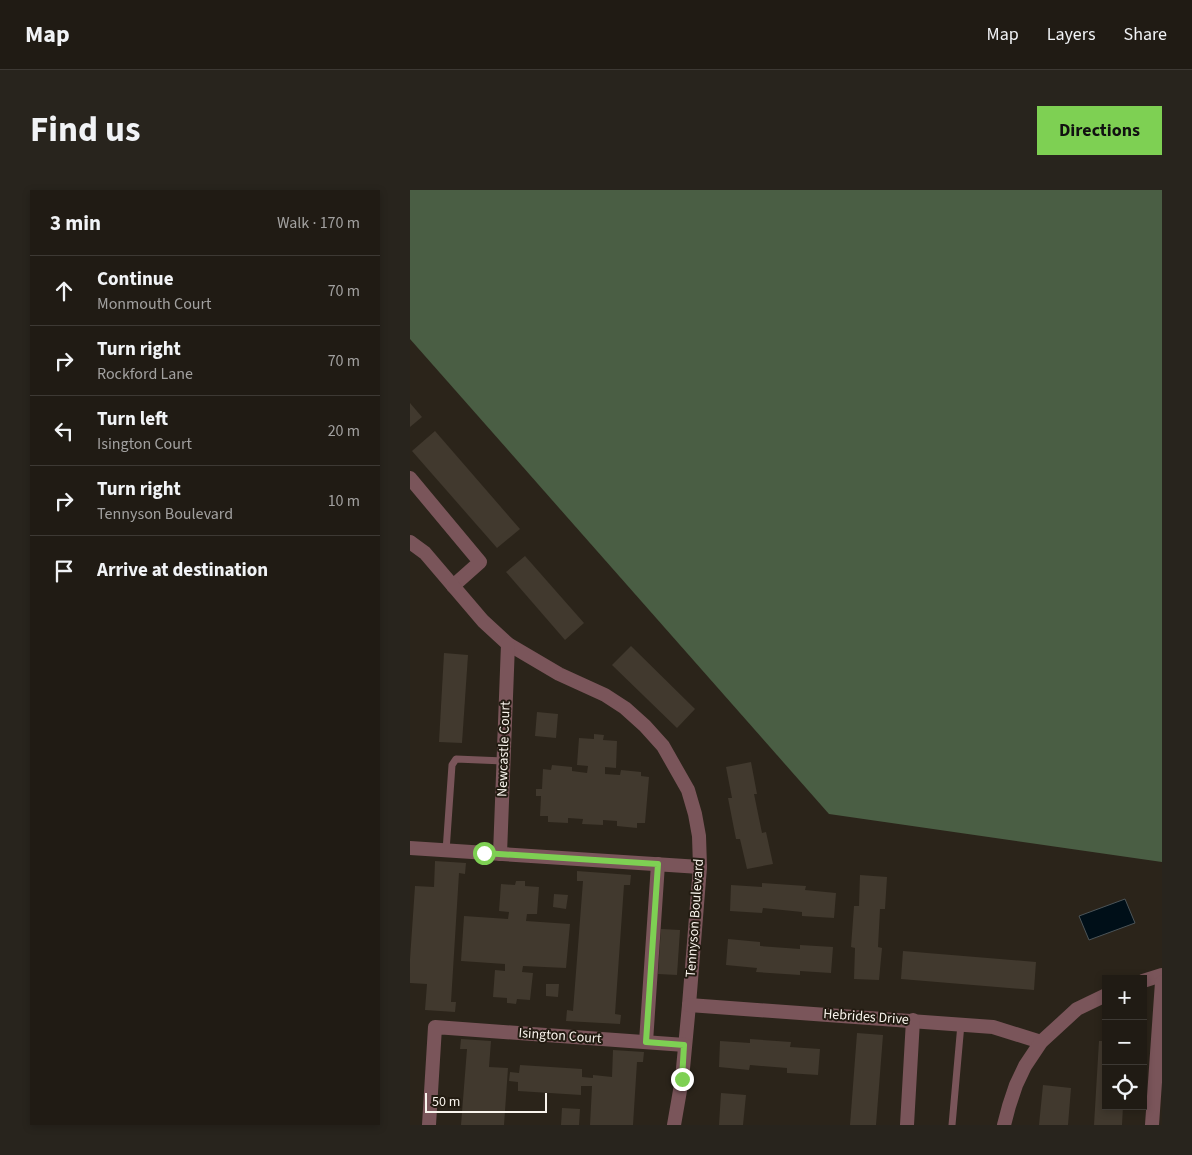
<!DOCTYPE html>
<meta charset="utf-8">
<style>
:root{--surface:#201b14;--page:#28241d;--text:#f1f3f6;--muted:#a2a1a0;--line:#3d3934;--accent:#7ed053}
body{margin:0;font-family:"Source Sans 3",sans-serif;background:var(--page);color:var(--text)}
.controls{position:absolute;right:15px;bottom:15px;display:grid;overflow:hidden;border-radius:0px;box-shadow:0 2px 8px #0003}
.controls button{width:45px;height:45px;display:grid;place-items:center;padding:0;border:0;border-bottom:1px solid var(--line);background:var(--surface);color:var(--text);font:25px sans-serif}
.scale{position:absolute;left:15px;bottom:12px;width:122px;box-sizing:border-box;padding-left:5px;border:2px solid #f9f4ed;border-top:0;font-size:14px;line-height:18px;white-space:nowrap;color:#f9f4ed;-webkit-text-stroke:4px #221b11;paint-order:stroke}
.stop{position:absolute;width:15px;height:15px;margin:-11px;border:4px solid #7ed053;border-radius:50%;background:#fff}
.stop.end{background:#7ed053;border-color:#fff;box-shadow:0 1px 5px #0008}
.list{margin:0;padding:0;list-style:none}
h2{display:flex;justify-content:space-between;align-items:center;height:65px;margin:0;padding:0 20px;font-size:21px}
h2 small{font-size:16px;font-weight:400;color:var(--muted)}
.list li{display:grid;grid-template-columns:32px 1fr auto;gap:15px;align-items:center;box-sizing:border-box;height:70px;padding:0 20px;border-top:1px solid var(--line)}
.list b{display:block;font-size:19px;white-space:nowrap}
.list p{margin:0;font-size:16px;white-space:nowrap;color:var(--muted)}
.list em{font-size:16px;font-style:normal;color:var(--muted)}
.icon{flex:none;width:28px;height:28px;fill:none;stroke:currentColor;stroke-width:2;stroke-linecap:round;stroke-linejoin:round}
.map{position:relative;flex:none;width:752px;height:935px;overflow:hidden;border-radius:0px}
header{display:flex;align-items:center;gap:30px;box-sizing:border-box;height:70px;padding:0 25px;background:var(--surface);border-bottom:1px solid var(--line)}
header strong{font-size:24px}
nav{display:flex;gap:28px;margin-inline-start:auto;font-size:18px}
.intro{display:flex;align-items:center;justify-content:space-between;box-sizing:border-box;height:120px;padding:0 30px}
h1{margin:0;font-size:35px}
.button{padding:12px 22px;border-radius:0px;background:var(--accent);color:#111;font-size:18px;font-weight:700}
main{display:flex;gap:30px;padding:0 30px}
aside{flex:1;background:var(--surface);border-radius:0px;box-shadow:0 2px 8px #0003}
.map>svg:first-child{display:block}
.forest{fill:#4a5e44}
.water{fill:#000f18;stroke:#4b5458}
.building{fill:#41392e}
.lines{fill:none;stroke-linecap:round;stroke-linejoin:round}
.service{stroke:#7a555a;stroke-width:7}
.minor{stroke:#7a555a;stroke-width:14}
.route{stroke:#7ed053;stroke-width:6}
.labels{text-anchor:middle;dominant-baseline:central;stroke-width:4;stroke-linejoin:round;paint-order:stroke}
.street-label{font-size:14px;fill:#f9f4ed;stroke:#221b11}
</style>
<header>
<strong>Map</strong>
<nav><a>Map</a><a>Layers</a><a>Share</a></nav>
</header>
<div class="intro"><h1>Find us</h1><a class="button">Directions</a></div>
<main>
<aside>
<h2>3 min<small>Walk · 170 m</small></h2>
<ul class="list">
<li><svg class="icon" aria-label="ahead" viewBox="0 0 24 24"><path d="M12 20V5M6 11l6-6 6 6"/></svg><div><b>Continue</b><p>Monmouth Court</p></div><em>70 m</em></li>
<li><svg class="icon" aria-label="right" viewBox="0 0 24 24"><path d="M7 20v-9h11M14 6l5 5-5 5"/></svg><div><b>Turn right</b><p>Rockford Lane</p></div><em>70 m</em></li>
<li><svg class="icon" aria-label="left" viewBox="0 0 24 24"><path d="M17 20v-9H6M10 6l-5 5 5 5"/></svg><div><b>Turn left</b><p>Isington Court</p></div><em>20 m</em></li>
<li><svg class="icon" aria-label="right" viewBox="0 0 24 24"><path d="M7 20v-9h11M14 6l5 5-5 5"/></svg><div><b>Turn right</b><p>Tennyson Boulevard</p></div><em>10 m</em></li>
<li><svg class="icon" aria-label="arrive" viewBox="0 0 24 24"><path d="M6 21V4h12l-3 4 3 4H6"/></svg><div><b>Arrive at destination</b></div></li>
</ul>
</aside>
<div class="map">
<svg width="752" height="935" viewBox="0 0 752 935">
<rect width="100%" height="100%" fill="#2b241a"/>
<!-- forest -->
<polygon class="forest" points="0,0 752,0 752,672 419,624 0,149"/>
<!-- water -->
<polygon class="water" points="715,709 725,733 679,750 669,726"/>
<!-- building -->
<g class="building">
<polygon points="0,213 12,227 0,237"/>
<polygon points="25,241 110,339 87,358 2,261"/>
<polygon points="115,366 174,433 155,450 96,382"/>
<polygon points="221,456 285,519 267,538 202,475"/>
<polygon points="34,463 58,465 52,553 29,552"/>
<polygon points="127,522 148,524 146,548 125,546"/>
<polygon points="184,544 194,545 193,550 207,551 206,578 195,577 195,584 210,585 211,580 231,582 231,586 239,587 235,633 227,633 227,638 207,636 207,631 193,630 193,635 172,634 173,629 158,628 158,633 138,632 138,626 130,626 131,606 126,606 126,599 132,599 133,579 141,580 142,575 162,577 162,581 177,583 178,576 167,575 169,548 184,549"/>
<polygon points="341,572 347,604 344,604 352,643 356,642 363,674 337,679 330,649 326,649 318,608 322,608 316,577"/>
<polygon points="25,671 56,673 55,684 49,683 41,812 46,812 45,822 15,820 17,794 0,793 0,769 5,696 24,697"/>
<polygon points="167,681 221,685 220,695 214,695 205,824 211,825 210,834 156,831 157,820 163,821 173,691 167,691"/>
<polygon points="450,685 477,687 475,719 470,719 468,757 472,758 469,790 444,789 445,758 441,757 444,716 449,716"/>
<polygon points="106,691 115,691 115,696 129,697 127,724 117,724 116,731 160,734 156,778 113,776 112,782 123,783 120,810 107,809 106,814 97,813 97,808 83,807 85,780 95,781 95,774 51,771 54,726 98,729 99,722 89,721 91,694 105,695"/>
<polygon points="352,693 396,696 395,700 426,703 424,728 392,726 392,722 353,718 352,723 320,721 321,695 352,697"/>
<polygon points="144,704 158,705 156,719 143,717"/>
<polygon points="251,739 270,740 267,785 248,784"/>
<polygon points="318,749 350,752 350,756 390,759 390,755 423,757 421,783 390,781 390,785 346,782 347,778 316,775"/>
<polygon points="493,761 626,772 624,800 491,789"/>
<polygon points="136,794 149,794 148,807 136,806"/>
<polygon points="447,843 473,845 466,935 440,935"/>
<polygon points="51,849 81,851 79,877 98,878 94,935 51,935 57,859 50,859"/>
<polygon points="340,849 381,852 380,857 410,859 408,885 377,883 377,878 340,875 339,880 309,877 310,851 340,853"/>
<polygon points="689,851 696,851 696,916 713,916 712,935 684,935"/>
<polygon points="203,860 234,862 233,872 227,872 223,935 180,935 182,896 171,896 171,905 108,901 108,892 99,891 100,882 109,883 110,875 172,879 172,887 183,888 183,885 202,887"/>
<polygon points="633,895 661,898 658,935 629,935"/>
<polygon points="311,903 336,905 333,935 309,935"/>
<polygon points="152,918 170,919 169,935 151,935"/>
</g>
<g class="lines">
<!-- service -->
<g class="service">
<polyline points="36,661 42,575 46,569 94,571"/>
<polyline points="542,935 551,834"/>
</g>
<!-- minor -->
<g class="minor">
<polyline points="0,288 70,372 43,396"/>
<polyline points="0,352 15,363 73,431 98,454 149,484 195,505 215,518 235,536 253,556 278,600 285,624 289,646 290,677 279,815 272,889 264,935"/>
<polyline points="0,658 290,677"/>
<polyline points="90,664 98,454"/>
<polyline points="733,791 752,785"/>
<polyline points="279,815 583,837 631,852"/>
<polyline points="236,852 248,674"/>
<polyline points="19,935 25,837 275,855"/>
<polyline points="497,935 503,830"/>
<polyline points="594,935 599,916 606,895 615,876 631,852 667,819 696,805"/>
<polyline points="742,935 752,792"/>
</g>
</g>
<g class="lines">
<!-- route -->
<polyline class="route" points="74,663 248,674 236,852 274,855 272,889"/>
</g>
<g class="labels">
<!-- street labels -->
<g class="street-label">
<text transform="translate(94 559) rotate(-88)">Newcastle Court</text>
<text transform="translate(285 728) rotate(-86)">Tennyson Boulevard</text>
<text transform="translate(456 827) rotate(4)">Hebrides Drive</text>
<text transform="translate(150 846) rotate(4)">Isington Court</text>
</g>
</g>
</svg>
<div class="controls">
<button>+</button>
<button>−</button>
<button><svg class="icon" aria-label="locate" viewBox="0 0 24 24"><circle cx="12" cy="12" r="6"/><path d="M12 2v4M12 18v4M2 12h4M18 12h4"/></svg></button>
</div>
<div class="scale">50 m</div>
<div class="stop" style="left:74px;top:663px"></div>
<div class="stop end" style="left:272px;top:889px"></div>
</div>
</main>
